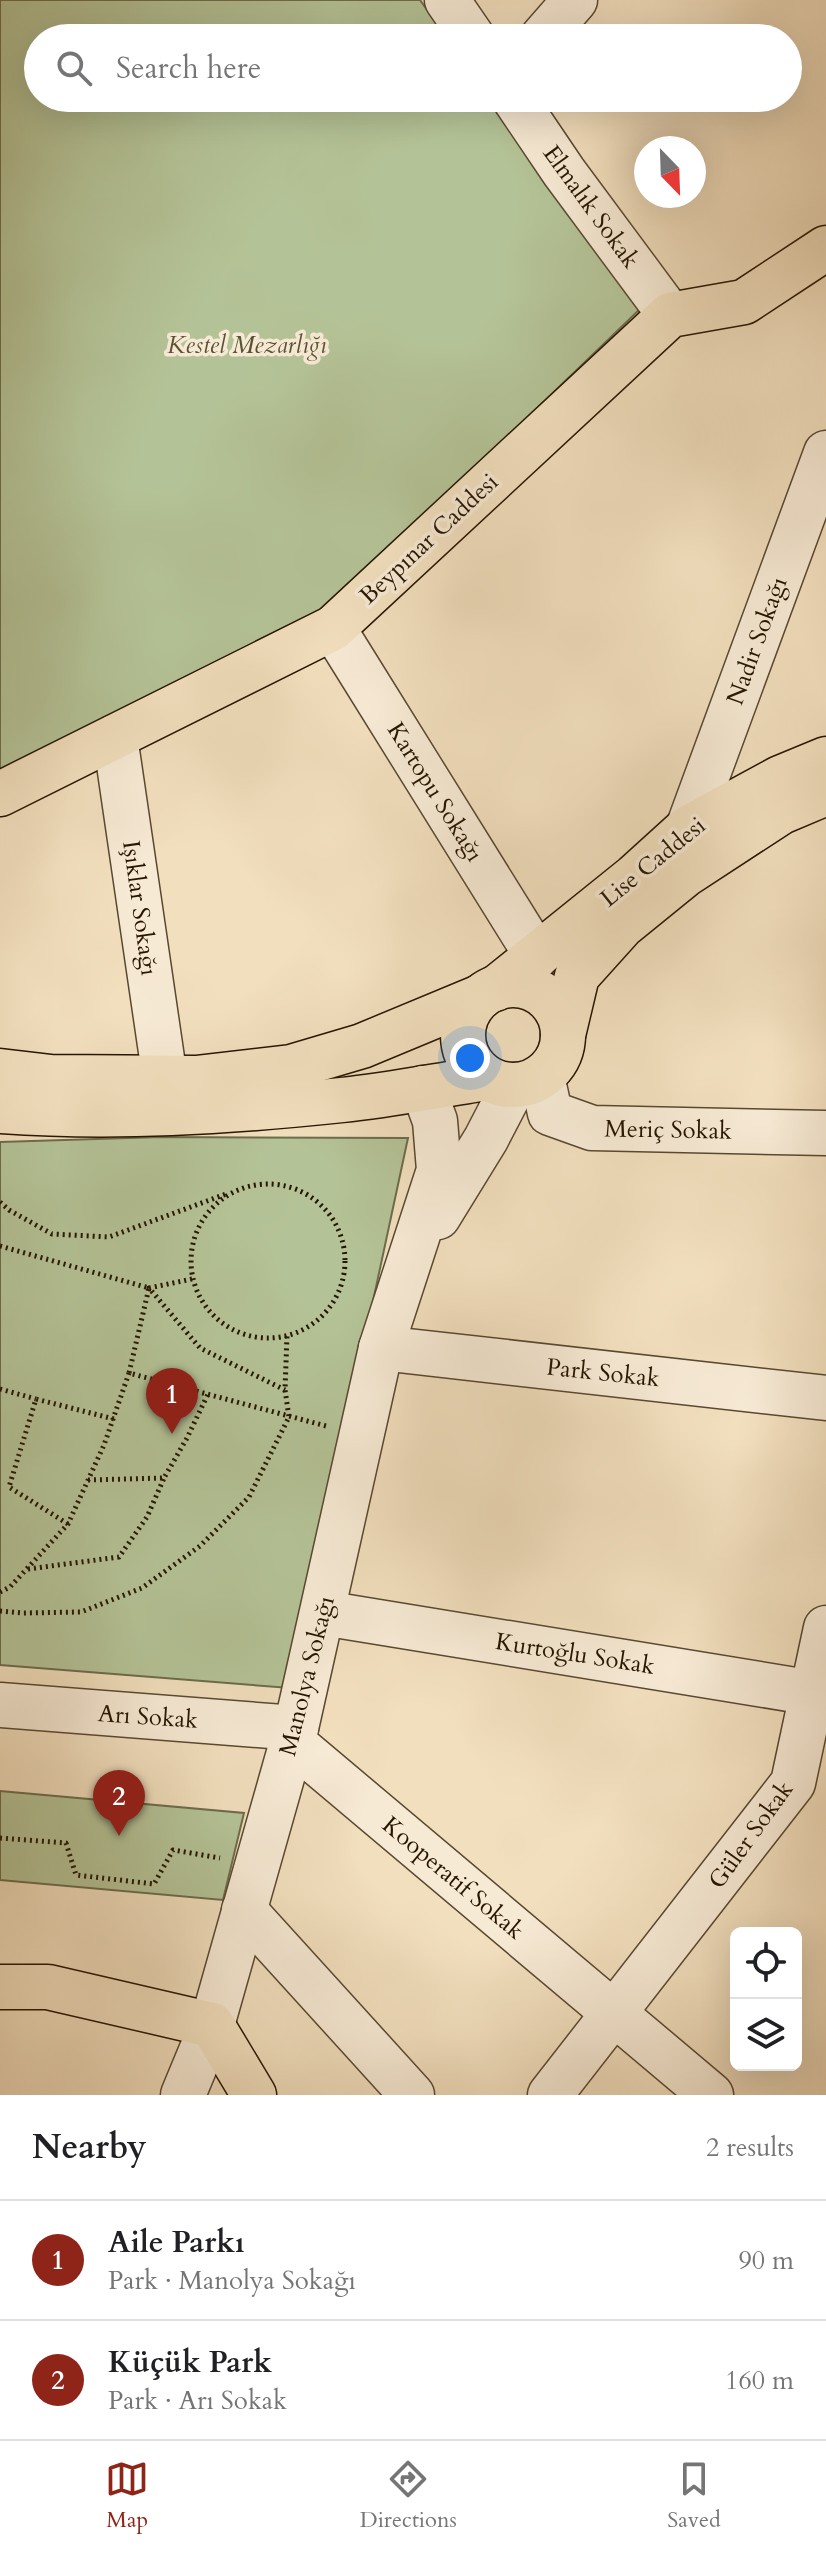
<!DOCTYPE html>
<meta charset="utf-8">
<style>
:root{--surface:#fff;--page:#f6f6f6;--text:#202124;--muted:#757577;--line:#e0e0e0;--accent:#8f2418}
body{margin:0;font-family:Cardo,serif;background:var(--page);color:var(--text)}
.controls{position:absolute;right:24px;bottom:24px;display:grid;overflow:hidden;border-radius:12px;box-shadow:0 8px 32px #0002}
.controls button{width:72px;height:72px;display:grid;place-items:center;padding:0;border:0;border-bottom:2px solid var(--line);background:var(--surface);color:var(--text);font:40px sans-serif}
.compass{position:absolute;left:634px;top:136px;width:72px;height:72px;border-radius:50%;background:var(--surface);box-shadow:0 8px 32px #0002;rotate:157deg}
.you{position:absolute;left:470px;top:1058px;width:28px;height:28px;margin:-20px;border:6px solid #fff;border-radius:50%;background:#1a73e8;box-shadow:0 0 0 12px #1a73e833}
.badge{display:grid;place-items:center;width:52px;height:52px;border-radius:50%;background:var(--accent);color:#fff;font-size:26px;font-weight:700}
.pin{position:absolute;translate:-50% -66px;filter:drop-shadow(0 2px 4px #0008)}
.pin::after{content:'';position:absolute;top:42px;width:28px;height:24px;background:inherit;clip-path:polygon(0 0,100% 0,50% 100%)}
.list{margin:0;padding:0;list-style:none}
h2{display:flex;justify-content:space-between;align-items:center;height:104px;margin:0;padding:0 32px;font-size:34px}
h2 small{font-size:26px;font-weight:400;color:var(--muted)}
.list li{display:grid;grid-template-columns:52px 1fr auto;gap:24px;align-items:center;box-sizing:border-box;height:120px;padding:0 32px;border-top:2px solid var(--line)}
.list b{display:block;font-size:30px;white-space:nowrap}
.list p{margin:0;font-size:26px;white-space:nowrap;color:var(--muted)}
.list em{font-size:26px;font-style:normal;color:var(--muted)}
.icon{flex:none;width:44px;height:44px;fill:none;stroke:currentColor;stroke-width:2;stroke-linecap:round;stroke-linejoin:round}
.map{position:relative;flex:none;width:826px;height:2095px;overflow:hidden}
.search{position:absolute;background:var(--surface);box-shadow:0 8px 32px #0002;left:24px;right:24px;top:24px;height:88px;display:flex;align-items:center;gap:20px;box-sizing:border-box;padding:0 28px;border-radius:44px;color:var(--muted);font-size:30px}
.sheet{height:344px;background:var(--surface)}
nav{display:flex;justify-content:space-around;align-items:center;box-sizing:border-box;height:112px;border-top:2px solid var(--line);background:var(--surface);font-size:22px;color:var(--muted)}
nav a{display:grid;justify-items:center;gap:4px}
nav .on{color:var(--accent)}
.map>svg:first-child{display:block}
.green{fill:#b4c397;stroke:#6d6c4c;stroke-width:2}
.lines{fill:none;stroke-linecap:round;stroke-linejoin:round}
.minor-casing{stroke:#594830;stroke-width:47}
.major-casing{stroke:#261500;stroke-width:47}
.path{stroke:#261500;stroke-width:5;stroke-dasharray:2 4;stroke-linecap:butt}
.minor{stroke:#f7ead5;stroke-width:44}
.major{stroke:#f2dfbe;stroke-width:44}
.labels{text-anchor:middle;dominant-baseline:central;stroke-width:7;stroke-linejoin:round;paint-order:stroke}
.street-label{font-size:24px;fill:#261500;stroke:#f7ead5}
.park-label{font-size:24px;font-style:italic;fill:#585235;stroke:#f7ead5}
</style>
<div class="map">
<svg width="826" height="2095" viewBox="0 0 826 2095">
<rect width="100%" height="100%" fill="#f2dfbe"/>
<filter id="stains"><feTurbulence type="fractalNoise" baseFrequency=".0025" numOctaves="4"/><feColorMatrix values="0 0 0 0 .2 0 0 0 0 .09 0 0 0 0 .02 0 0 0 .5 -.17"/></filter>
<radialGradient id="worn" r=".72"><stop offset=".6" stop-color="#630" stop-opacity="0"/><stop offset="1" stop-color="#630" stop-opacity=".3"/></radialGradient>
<!-- green -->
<g class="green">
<polygon points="0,0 420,0 447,38 38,38 38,98 489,98 640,309 322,615 0,770"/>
<polygon points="161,1137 408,1138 290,1688 0,1665 0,1142"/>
<polygon points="0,1791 244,1813 223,1900 0,1880"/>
</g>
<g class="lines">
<!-- minor casing -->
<g class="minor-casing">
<g id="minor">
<polyline points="447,0 473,38"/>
<polyline points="542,38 575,0"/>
<polyline points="514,98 564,172 670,315"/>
<polyline points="333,628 537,956"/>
<polyline points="115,737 165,1079"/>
<polyline points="688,828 826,453"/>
<polyline points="542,1076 550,1113 592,1128 826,1133"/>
<polyline points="438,1217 486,1139 514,1085"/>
<polyline points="381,1348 826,1398"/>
<polyline points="323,1613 826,1695"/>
<polyline points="0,1705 296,1728"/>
<polyline points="291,1741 711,2095"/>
<polyline points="244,1910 412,2095"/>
<polyline points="183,2095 212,2025 296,1728 381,1348 439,1170 435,1121 423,1088"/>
<polyline points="550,2095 793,1783 826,1628"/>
</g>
</g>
<!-- major casing -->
<g class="major-casing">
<g id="major">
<polyline points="0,794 333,628 670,315 744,302 826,248"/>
<circle cx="513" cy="1035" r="50"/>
<polyline points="495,989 634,877 688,828 780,778 826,759"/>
<polyline points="563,1035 577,976 622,926 686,874 781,812 826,793"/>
<polyline points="0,1071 51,1077 196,1078 291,1067 362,1046 480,997"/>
<path d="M0,1111C114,1119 228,1112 342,1100C391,1095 439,1085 487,1078"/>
<polyline points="0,1987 48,1987 212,2025 254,2095"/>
</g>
</g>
<!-- path -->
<g class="path">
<circle cx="268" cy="1261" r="77"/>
<polyline points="0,1202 9,1210 52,1234 109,1237 226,1194"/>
<polyline points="0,1246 149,1288 129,1373 326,1426"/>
<polyline points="192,1279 149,1288 200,1348 285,1390"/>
<polyline points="0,1389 36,1399"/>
<polyline points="88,1480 164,1478 187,1438 208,1394"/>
<polyline points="68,1524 9,1487 36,1399 114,1419"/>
<polyline points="28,1569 119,1557 147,1517 164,1478"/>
<polyline points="0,1592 10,1587 68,1524 104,1445 129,1373"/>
<polyline points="0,1611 23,1613 81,1612 142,1588 200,1546 249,1497 289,1417 285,1390 287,1335"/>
<polyline points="0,1838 66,1843 76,1875 154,1884 173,1850 220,1858"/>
</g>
<!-- minor -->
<use href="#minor" class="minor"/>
<!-- major -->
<use href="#major" class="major"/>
</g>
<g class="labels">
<!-- street labels -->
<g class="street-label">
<text transform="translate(591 207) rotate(54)">Elmalık Sokak</text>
<text transform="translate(429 539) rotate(-43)">Beypınar Caddesi</text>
<text transform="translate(757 641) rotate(-70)">Nadir Sokağı</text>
<text transform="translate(435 792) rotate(58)">Kartopu Sokağı</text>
<text transform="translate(653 862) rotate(-39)">Lise Caddesi</text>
<text transform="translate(140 908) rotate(82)">Işıklar Sokağı</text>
<text transform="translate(668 1130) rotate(1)">Meriç Sokak</text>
<text transform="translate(603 1373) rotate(6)">Park Sokak</text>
<text transform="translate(575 1654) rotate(9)">Kurtoğlu Sokak</text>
<text transform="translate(307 1676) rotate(-76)">Manolya Sokağı</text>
<text transform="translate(148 1717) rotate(4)">Arı Sokak</text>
<text transform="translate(751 1835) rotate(-54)">Güler Sokak</text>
<text transform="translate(453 1878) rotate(40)">Kooperatif Sokak</text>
</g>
<!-- park labels -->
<g class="park-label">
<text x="247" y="345">Kestel Mezarlığı</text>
</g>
</g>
<rect width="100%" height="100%" filter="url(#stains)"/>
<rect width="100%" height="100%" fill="url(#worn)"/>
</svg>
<div class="controls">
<button><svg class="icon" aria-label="locate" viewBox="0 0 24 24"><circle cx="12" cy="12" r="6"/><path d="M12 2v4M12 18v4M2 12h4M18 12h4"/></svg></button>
<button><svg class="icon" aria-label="layers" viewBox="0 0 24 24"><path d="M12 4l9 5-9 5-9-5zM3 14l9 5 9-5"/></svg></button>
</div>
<svg class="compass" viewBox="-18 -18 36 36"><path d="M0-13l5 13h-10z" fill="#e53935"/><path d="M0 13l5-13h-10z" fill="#757577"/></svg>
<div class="you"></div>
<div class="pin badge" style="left:172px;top:1434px">1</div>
<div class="pin badge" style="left:119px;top:1836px">2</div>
<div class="search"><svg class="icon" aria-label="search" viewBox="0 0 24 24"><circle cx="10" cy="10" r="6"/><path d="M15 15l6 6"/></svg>Search here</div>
</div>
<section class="sheet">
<h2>Nearby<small>2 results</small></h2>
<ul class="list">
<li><span class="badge">1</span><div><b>Aile Parkı</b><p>Park · Manolya Sokağı</p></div><em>90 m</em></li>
<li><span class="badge">2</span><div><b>Küçük Park</b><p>Park · Arı Sokak</p></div><em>160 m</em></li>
</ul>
</section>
<nav>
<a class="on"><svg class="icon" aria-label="map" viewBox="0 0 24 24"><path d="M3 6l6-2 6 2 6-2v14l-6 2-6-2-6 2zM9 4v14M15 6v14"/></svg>Map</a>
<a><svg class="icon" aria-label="directions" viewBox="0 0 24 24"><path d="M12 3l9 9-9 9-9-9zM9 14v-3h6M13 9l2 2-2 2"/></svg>Directions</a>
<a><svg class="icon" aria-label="saved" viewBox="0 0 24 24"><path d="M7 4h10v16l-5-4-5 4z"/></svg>Saved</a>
</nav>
